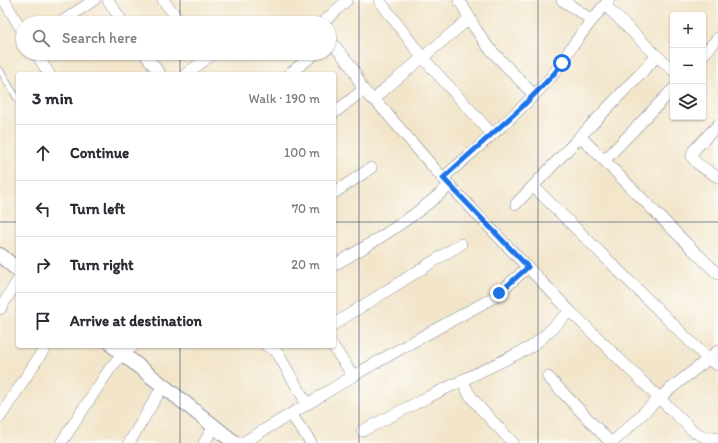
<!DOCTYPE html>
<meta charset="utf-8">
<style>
:root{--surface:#fff;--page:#f2f2f3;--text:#2b2b33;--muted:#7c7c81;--line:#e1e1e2}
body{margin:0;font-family:Itim,sans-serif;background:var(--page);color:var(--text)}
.controls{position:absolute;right:12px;top:12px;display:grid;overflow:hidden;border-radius:4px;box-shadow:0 1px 3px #0004}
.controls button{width:36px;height:36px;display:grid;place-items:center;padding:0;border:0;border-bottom:1px solid var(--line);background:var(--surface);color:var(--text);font:20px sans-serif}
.stop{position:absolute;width:12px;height:12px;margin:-9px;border:3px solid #1a73e8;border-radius:50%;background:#fff}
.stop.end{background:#1a73e8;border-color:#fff;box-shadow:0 1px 4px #0008}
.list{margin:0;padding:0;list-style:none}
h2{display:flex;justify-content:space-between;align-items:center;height:52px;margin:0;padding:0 16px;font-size:17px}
h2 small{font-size:13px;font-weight:400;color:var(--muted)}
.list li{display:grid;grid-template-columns:26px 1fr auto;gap:12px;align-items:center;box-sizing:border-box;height:56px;padding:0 16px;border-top:1px solid var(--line)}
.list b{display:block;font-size:15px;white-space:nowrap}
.list em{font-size:13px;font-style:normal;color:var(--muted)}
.icon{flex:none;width:22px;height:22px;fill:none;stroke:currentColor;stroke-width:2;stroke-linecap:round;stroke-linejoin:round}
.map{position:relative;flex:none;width:718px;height:443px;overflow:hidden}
.search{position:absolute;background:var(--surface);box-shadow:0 1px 3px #0004;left:16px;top:16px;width:320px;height:44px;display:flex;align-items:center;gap:10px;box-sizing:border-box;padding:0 14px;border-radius:22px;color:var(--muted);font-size:15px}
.panel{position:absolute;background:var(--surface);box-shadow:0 1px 3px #0004;left:16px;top:72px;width:320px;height:276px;border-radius:4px}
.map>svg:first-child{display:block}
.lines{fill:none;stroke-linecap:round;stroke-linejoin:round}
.service-casing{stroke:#868a94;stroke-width:7}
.minor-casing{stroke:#868a94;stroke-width:12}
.tertiary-casing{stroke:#868a94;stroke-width:16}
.service{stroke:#fff;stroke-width:5.5}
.minor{stroke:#fff;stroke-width:11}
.tertiary{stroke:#fff;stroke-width:14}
.route{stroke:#1a73e8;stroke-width:5}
.grid{fill:none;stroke:#1b2f5e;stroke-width:1;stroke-opacity:0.55}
</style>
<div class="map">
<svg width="718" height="443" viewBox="0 0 718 443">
<rect width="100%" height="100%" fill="#fdfcf7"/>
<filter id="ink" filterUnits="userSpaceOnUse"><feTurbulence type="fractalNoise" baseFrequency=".025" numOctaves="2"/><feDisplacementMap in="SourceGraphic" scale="8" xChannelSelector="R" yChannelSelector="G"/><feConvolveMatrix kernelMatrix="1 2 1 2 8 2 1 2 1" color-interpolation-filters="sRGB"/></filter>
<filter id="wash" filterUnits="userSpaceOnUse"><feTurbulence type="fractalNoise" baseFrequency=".012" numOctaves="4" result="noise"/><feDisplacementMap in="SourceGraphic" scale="16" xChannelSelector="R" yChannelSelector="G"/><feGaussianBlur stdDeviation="0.9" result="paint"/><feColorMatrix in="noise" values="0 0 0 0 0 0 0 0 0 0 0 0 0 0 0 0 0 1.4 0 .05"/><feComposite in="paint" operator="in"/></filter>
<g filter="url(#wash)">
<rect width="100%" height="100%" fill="#f2e5ca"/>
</g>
<g filter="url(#ink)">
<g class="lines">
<!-- service casing -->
<g class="service-casing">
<polyline id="service" points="0,70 18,100"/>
</g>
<!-- minor casing -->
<g class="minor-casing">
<g id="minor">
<polyline points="4,0 23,32"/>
<polyline points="108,0 123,23"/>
<polyline points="163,0 181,23"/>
<polyline points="379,0 422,57 492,134"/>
<polyline points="459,0 464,8 475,28 488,47 534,95"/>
<polyline points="562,0 592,20"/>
<polyline points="60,23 94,0"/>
<polyline points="322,23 327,19 347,0"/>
<path d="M329,39L348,62L353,69L363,90L371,98L376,101L440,175L512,251L570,311L692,430C704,438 705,438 718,438"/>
<polyline points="36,53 49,74"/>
<polyline points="144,53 160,74"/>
<polyline points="703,55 718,38"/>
<polyline points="657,56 673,70"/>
<polyline points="186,74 214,53"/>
<polyline points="289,74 316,53"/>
<path d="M376,101C376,96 383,91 386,88L470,18"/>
<polyline points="334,113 363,90"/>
<path d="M718,125L694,150C693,152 692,153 692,156C693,163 712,173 718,177"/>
<polyline points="580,136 685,242 718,274"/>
<polyline points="605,160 673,89"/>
<path d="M443,178C480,145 519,113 552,76C559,67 565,57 571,48C583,31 596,15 609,0"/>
<polyline points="533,186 708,359 718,365"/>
<polyline points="334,193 371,168"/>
<polyline points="516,204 657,56 605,5"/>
<path d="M334,265C375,242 415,217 450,185"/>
<polyline points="0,309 18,280"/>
<polyline points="334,324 461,244"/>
<polyline points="267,346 275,350 278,354 307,404"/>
<polyline points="333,346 353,376 407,345 489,300 499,293 528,267"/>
<polyline points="548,377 611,443"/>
<polyline points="462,380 469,394 481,409 513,443"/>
<polyline points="291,414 311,443"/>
<polyline points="0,417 46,346"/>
<polyline points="362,431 428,397 531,347 543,337 570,311"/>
<polyline points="61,443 109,370 122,354 133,346"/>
<polyline points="129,443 163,386"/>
<polyline points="204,443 214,427"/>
<polyline points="242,443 296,411 353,376"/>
<polyline points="612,443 659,398 718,351"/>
</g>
</g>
<!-- tertiary casing -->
<g class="tertiary-casing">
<g id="tertiary">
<polyline points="0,255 18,270"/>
<polyline points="113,346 235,443"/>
</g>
</g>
<!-- service -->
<use href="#service" class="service"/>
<!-- minor -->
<use href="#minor" class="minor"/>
<!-- tertiary -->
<use href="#tertiary" class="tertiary"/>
</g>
</g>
<g class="lines" filter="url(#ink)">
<!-- route -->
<polyline class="route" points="499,293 528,267 443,178 522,107 553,75 562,63"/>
</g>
<!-- grid -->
<path class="grid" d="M180,0V23M359,0V443M538,0V443M180,53V74M0,222H18M334,222H718M180,346V443"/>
</svg>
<div class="controls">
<button>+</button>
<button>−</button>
<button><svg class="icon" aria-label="layers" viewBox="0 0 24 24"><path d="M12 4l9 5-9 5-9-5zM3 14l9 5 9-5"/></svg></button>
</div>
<div class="stop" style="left:562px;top:63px"></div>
<div class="stop end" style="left:499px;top:293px"></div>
<div class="search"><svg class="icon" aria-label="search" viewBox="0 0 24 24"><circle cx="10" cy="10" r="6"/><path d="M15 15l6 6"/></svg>Search here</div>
<section class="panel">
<h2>3 min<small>Walk · 190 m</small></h2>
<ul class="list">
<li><svg class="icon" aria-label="ahead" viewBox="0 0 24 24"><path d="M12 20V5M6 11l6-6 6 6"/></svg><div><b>Continue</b></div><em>100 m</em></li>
<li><svg class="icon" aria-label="left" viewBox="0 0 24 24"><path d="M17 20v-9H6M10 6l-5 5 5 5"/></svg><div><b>Turn left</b></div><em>70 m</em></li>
<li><svg class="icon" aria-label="right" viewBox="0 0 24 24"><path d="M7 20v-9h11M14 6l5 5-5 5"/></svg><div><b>Turn right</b></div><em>20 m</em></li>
<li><svg class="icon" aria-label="arrive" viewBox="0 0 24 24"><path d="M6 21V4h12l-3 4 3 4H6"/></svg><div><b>Arrive at destination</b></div></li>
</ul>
</section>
</div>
